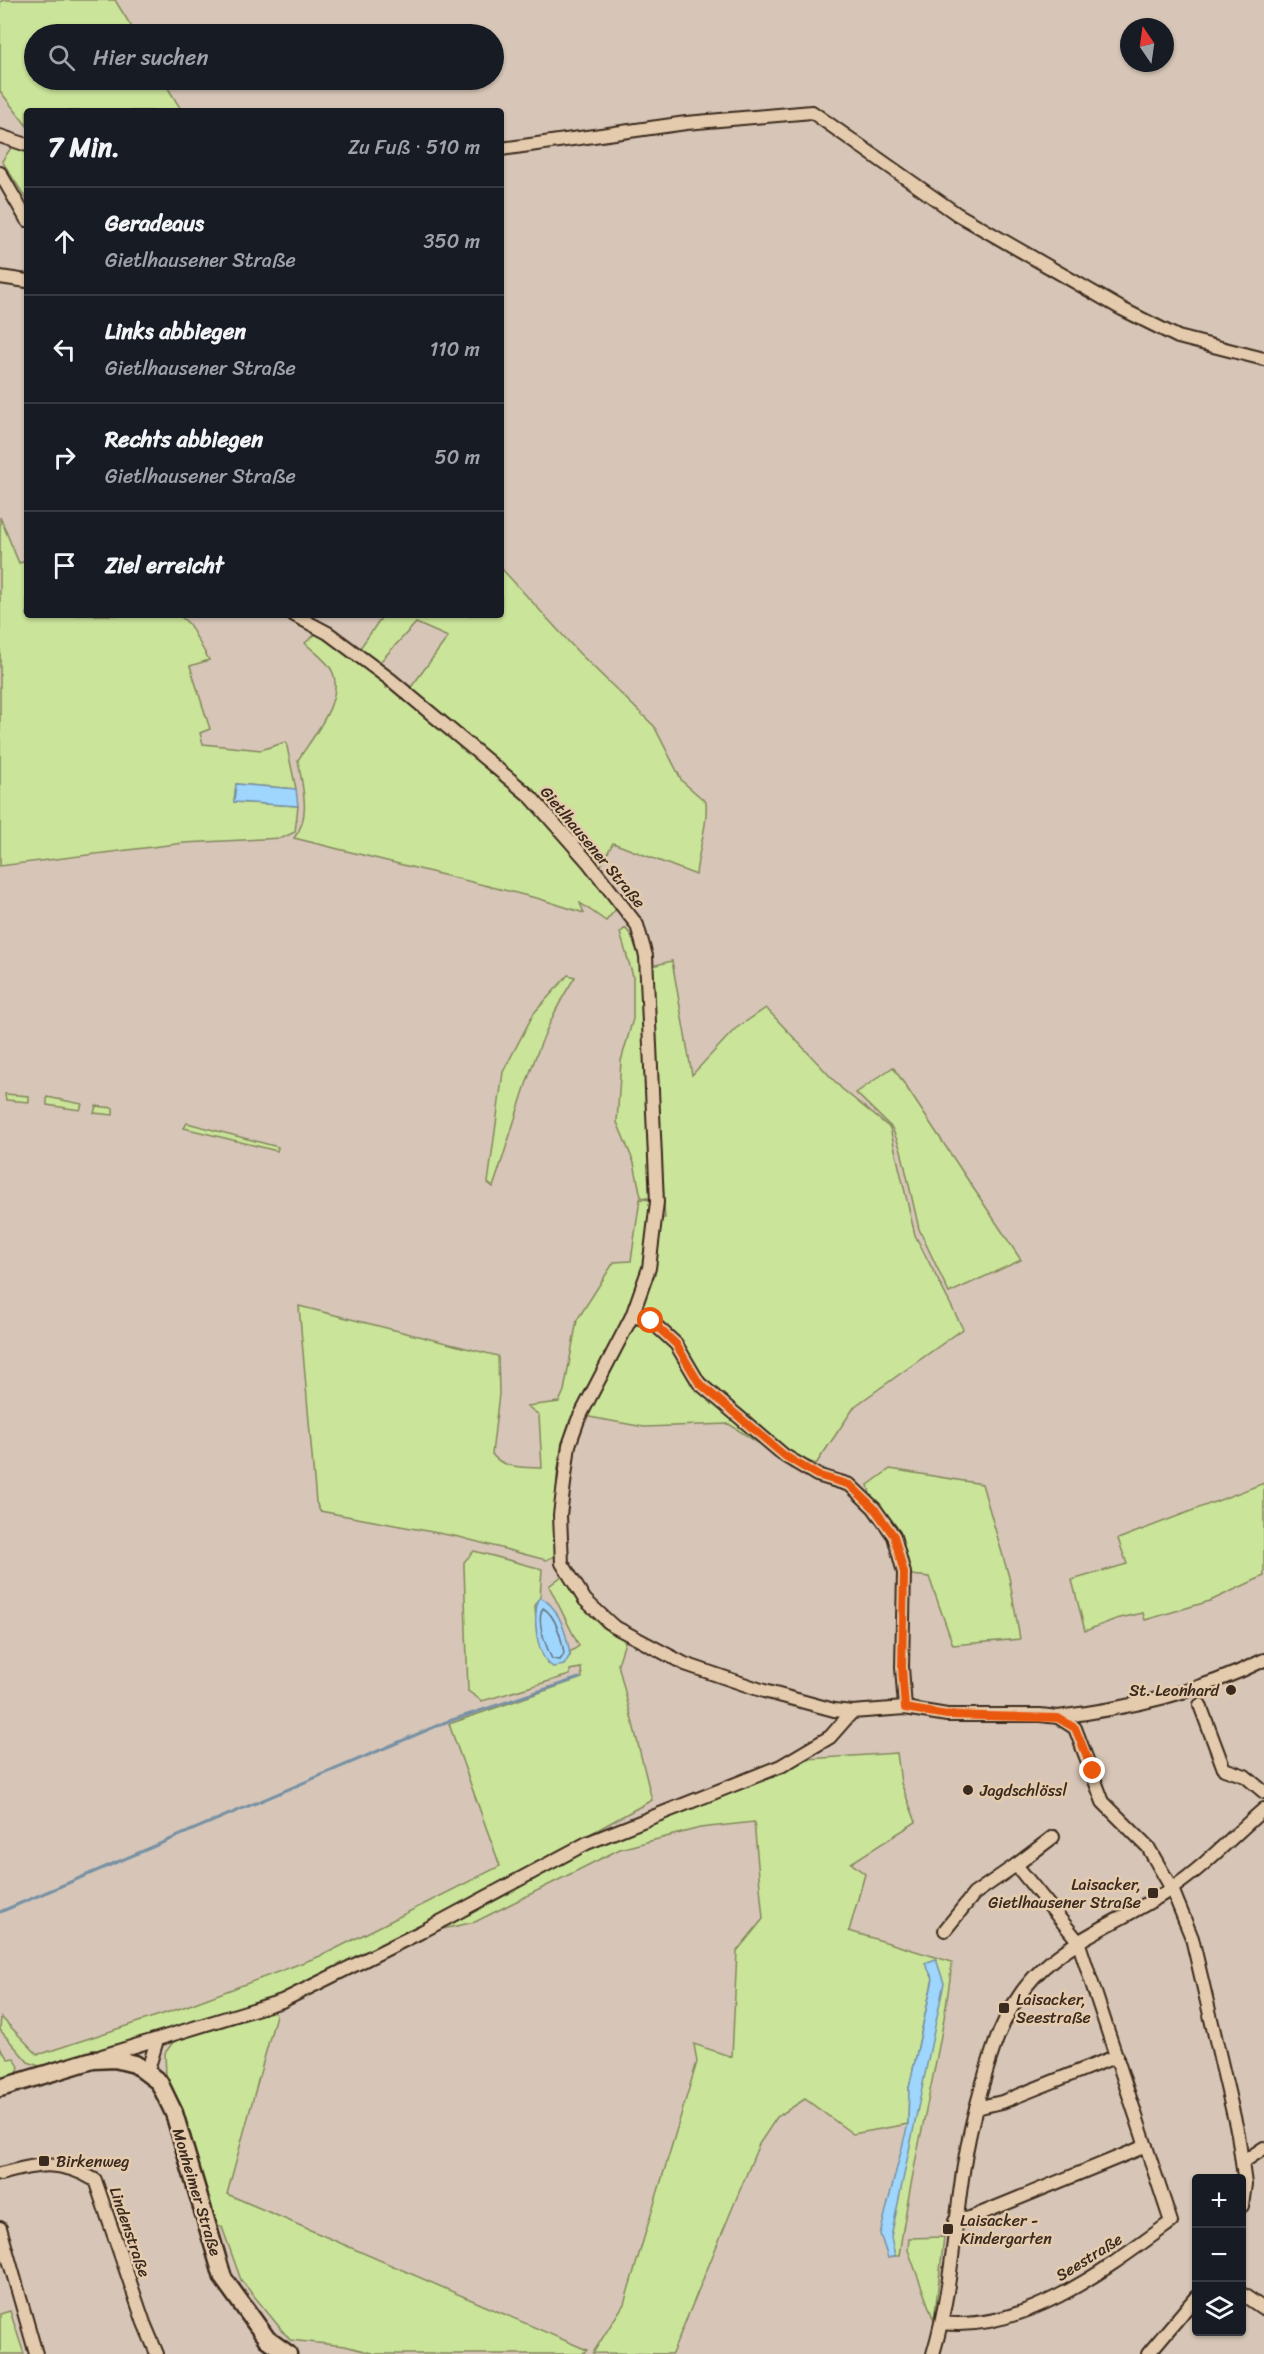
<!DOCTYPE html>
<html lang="de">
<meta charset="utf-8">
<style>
:root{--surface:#171b24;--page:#20242c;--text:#f1f3f6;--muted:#9ea1a6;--line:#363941}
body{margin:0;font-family:Sriracha,sans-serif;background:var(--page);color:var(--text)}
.controls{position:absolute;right:18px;bottom:18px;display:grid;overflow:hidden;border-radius:6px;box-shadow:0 2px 4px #0004}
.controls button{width:54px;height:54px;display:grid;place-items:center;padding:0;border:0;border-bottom:2px solid var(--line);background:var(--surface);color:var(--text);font:30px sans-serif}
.compass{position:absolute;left:1120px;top:18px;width:54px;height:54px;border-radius:50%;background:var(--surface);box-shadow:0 2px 4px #0004;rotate:347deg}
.stop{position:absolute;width:18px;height:18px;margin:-14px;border:4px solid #ea580c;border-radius:50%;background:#fff}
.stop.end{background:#ea580c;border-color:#fff;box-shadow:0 2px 6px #0008}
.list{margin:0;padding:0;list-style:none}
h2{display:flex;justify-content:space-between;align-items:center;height:78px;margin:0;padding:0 24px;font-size:26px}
h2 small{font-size:20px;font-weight:400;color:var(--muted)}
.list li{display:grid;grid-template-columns:39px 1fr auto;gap:18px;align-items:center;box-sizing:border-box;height:108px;padding:0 24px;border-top:2px solid var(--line)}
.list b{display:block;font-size:22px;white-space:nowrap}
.list p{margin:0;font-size:20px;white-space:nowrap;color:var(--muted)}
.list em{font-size:20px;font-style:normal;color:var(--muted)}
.icon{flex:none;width:33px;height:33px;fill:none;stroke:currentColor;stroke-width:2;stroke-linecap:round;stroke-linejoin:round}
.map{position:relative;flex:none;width:1264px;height:2354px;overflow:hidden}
.search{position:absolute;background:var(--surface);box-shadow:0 2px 4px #0004;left:24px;top:24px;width:480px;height:66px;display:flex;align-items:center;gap:15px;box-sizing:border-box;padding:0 21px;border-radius:33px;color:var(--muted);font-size:22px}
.panel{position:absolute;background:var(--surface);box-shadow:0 2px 4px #0004;left:24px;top:108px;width:480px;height:510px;border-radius:6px}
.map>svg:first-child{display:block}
.green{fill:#cae49a;stroke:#82875c;stroke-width:1.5}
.water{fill:#9fd6fe;stroke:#7791a4;stroke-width:1.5}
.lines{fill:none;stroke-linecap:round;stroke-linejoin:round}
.shore{stroke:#636f78;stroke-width:1.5}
.stream{stroke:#7791a4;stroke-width:3}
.minor-casing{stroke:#3b2a1e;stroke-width:16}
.secondary-casing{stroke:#3b2a1e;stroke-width:21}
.minor{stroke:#e5cbad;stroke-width:12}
.secondary{stroke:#e5cbad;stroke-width:16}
.route{stroke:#ea580c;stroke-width:8}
.poi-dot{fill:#3b2a1e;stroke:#e5cbad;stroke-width:2}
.labels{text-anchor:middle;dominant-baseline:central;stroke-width:5;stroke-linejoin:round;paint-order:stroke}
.street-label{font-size:16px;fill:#3b2a1e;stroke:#e5cbad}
.poi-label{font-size:16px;fill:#3b2a1e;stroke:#e5cbad;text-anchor:start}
</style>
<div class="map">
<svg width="1264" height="2354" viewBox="0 0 1264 2354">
<rect width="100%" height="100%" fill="#d7c6b7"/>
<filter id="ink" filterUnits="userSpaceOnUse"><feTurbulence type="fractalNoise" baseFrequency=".0167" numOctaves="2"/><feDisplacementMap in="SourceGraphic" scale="12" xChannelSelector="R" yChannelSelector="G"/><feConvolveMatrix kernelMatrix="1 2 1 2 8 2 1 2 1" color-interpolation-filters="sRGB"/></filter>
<g filter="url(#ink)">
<!-- green -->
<g class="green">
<polygon points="4,0 115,0 136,34 34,34 34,80 163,80 182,111 27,111 27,126 0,91 0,2"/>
<polygon points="13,145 27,150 27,200 2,161"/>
<polygon points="0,517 19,563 27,561 27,615 179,615 189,624 209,660 190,666 210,729 200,733 203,744 261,750 286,742 296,789 236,784 234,802 298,806 295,832 282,838 184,843 0,866"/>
<path d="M501,568L579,653L654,726L682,781L706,802C708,827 698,849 696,875L613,843L594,878L617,908L606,921L580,903L584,913L540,899L294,838C312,816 302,786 298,760C312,738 350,693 329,666C322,657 312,650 305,643L317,633L356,658L387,684L386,688L412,686L448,637L416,623L378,664L358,651L383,615H501Z"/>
<path d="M625,928L631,935L642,965L652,966L672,961L692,1075L735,1029L766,1008L842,1089L890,1128L915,1235L963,1329L855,1406L816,1464L758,1443L729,1424L644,1427L584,1416L570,1420C560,1447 556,1471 556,1499C555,1519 558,1537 555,1556L546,1560L459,1537L320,1511L316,1502L299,1306L498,1356L499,1394L492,1454C502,1469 526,1467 542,1468L539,1415L527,1406L559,1402L564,1391L577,1320L614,1262L631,1261L640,1199L652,1200V1218H665L661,1173L653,1199L641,1197L634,1163L617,1122L621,1061L633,1019V976L620,933Z"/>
<path d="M568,975L575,977C533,1041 518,1116 493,1187L488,1183L503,1072L534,1013Z"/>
<polygon points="893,1067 1021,1260 949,1293 919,1229 901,1150 892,1128 856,1093"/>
<polygon points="5,1094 29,1096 29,1102 6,1100"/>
<polygon points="47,1097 82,1104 80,1110 47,1105"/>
<polygon points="96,1106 113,1108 113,1115 94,1113"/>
<polygon points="187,1123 278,1147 277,1151 184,1128"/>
<polygon points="890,1469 982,1484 1009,1577 1020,1639 953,1645 929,1577 912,1575 895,1533 870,1494 868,1485"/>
<polygon points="1264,1483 1264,1576 1210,1601 1145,1620 1143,1613 1116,1619 1085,1631 1072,1580 1127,1564 1118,1539"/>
<polygon points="474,1551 542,1569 540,1597 535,1606 537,1636 548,1664 570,1656 570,1652 579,1646 549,1586 562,1576 604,1629 626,1639 618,1664 652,1800 379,1950 273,1999 42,2067 28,2062 0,2030 1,2017 37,2054 44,2053 184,2007 323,1955 500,1866 449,1724 582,1678 581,1668 570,1670 570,1675 482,1701 468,1691 464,1567 464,1562"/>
<path d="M897,1753L901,1783L916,1822L851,1863L865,1874L849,1931L952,1962C941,2061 912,2157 899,2256H895L890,2237L933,1978L909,2088L908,2124L853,2134L805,2099L777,2117L759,2144L672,2354L593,2353L624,2304L697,2062L694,2044L732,2057L737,1951L763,1919L754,1822L700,1828L620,1849L475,1922L438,1930L580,1852L754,1784L807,1759Z"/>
<polygon points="274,2009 276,2015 227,2194 587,2350 582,2354 375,2354 345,2346 290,2340 241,2280 222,2227 214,2225 166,2076 165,2053 176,2038"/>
<polygon points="0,2048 8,2059 14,2058 19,2067 17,2074 0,2081"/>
<polygon points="944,2237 934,2321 908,2250 909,2238"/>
<polygon points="10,2311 24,2354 0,2354 0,2314"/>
</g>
<!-- water -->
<g class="water">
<polygon points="236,784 296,789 298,806 234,802"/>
<path d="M540,1597C560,1607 567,1636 570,1655L564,1665L553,1667C536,1657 531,1613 540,1597Z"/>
<polygon points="936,1959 944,1983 891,2237 895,2256 888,2258 880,2234 908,2124 909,2088 933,1979 925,1963"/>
</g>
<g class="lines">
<!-- shore -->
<path class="shore" d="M543,1608C556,1615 562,1640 564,1654L560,1660L552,1659C546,1646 535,1621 543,1608Z"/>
<!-- stream -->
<polyline class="stream" points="0,1912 446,1722 579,1678"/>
<!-- minor casing -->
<g class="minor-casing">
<g id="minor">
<polyline points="0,136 27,145"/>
<polyline points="501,149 686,123 812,112 957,214 1122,309 1178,337 1264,359"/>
<polyline points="0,173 27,220"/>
<polyline points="0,277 27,281"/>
<polyline points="294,615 328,633 391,680 531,797 589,863 637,925 646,956 657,1202 649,1268 632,1316 578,1420 569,1445 560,1515 562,1563 585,1600 613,1626 685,1664 764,1691 834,1710 852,1712 905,1708 947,1715 1040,1715 1058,1717 1075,1728 1103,1802 1148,1847 1172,1889 1192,1938 1238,2134 1245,2184 1242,2206"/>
<polyline points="632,1316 651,1321 676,1344 699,1383 785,1456 817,1475 850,1485 874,1508 894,1536 904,1573 902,1667 905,1708"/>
<polyline points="1200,1705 1224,1769 1245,1776 1264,1792"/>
<path d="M1058,1717C1130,1708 1198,1693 1264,1660"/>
<polyline points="945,1930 974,1894 1016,1865"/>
<polyline points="102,2056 282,2001 423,1931 587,1843 781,1766 830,1737 852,1712"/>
<polyline points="147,2073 157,2040"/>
<polyline points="976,2108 1002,2102 1117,2056"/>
<polyline points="1243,2162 1264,2148"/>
<path d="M0,2174C38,2164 59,2159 95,2180L144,2323L157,2354"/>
<polyline points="955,2221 970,2218 1146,2146"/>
<polyline points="0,2228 36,2354"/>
<polyline points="1242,2294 1264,2309"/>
<path d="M942,2323C1023,2333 1108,2268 1171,2222L1078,1941L1016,1865L1053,1837"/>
<path d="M933,2354C957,2274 954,2189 976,2108C989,2061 999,2015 1034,1977C1072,1937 1126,1919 1171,1889C1204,1867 1234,1835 1264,1809"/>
<polyline points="1148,2354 1196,2297"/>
</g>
</g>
<!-- secondary casing -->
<g class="secondary-casing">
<polyline id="secondary" points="0,2088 93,2060 115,2059 135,2064 159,2082 174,2113 223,2278 267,2339 288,2354"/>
</g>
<!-- minor -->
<use href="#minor" class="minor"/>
<!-- secondary -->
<use href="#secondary" class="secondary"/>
</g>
</g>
<g class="lines" filter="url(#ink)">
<!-- route -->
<polyline class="route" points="651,1321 676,1344 699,1383 785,1456 817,1475 850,1485 874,1508 894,1536 904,1573 902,1668 905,1708 947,1715 1058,1718 1075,1728 1093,1771"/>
</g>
<!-- markers -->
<g class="poi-dot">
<circle cx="1231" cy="1690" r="6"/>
<circle cx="968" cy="1790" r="6"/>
<rect x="1147" y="1887" width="12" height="12" rx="3"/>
<rect x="998" y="2002" width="12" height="12" rx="3"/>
<rect x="38" y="2155" width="12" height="12" rx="3"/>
<rect x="942" y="2223" width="12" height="12" rx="3"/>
</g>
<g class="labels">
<!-- street labels -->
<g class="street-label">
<text transform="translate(593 847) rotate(50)">Gietlhausener Straße</text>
<text transform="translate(197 2192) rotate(73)">Monheimer Straße</text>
<text transform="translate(130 2232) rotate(71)">Lindenstraße</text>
<text transform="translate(1089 2257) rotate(-32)">Seestraße</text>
</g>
<!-- poi labels -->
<g class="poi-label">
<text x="1219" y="1690" text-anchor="end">St. Leonhard</text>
<text x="980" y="1790">Jagdschlössl</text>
<text x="1141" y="1884" text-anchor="end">Laisacker,<tspan x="1141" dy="18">Gietlhausener Straße</tspan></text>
<text x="1016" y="1999">Laisacker,<tspan x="1016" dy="18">Seestraße</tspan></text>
<text x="56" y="2161">Birkenweg</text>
<text x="960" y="2220">Laisacker -<tspan x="960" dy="18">Kindergarten</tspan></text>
</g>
</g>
</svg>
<div class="controls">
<button>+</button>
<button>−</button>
<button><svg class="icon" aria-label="layers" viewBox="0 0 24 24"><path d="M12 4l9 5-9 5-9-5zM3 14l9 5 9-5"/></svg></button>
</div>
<svg class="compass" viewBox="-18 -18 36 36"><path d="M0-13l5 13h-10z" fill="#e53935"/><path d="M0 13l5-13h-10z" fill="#9ea1a6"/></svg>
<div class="stop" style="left:651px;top:1321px"></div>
<div class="stop end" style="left:1093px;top:1771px"></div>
<div class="search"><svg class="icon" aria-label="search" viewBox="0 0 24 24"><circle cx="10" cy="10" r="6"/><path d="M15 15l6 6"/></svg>Hier suchen</div>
<section class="panel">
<h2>7 Min.<small>Zu Fuß · 510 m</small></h2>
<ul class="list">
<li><svg class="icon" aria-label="ahead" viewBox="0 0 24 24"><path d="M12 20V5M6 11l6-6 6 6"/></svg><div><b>Geradeaus</b><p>Gietlhausener Straße</p></div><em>350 m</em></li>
<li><svg class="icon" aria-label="left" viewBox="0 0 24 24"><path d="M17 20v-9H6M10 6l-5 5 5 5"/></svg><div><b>Links abbiegen</b><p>Gietlhausener Straße</p></div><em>110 m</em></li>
<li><svg class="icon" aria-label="right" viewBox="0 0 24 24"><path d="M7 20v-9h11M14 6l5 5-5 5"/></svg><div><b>Rechts abbiegen</b><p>Gietlhausener Straße</p></div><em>50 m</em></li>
<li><svg class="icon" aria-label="arrive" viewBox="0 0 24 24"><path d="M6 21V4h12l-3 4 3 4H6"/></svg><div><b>Ziel erreicht</b></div></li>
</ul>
</section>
</div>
